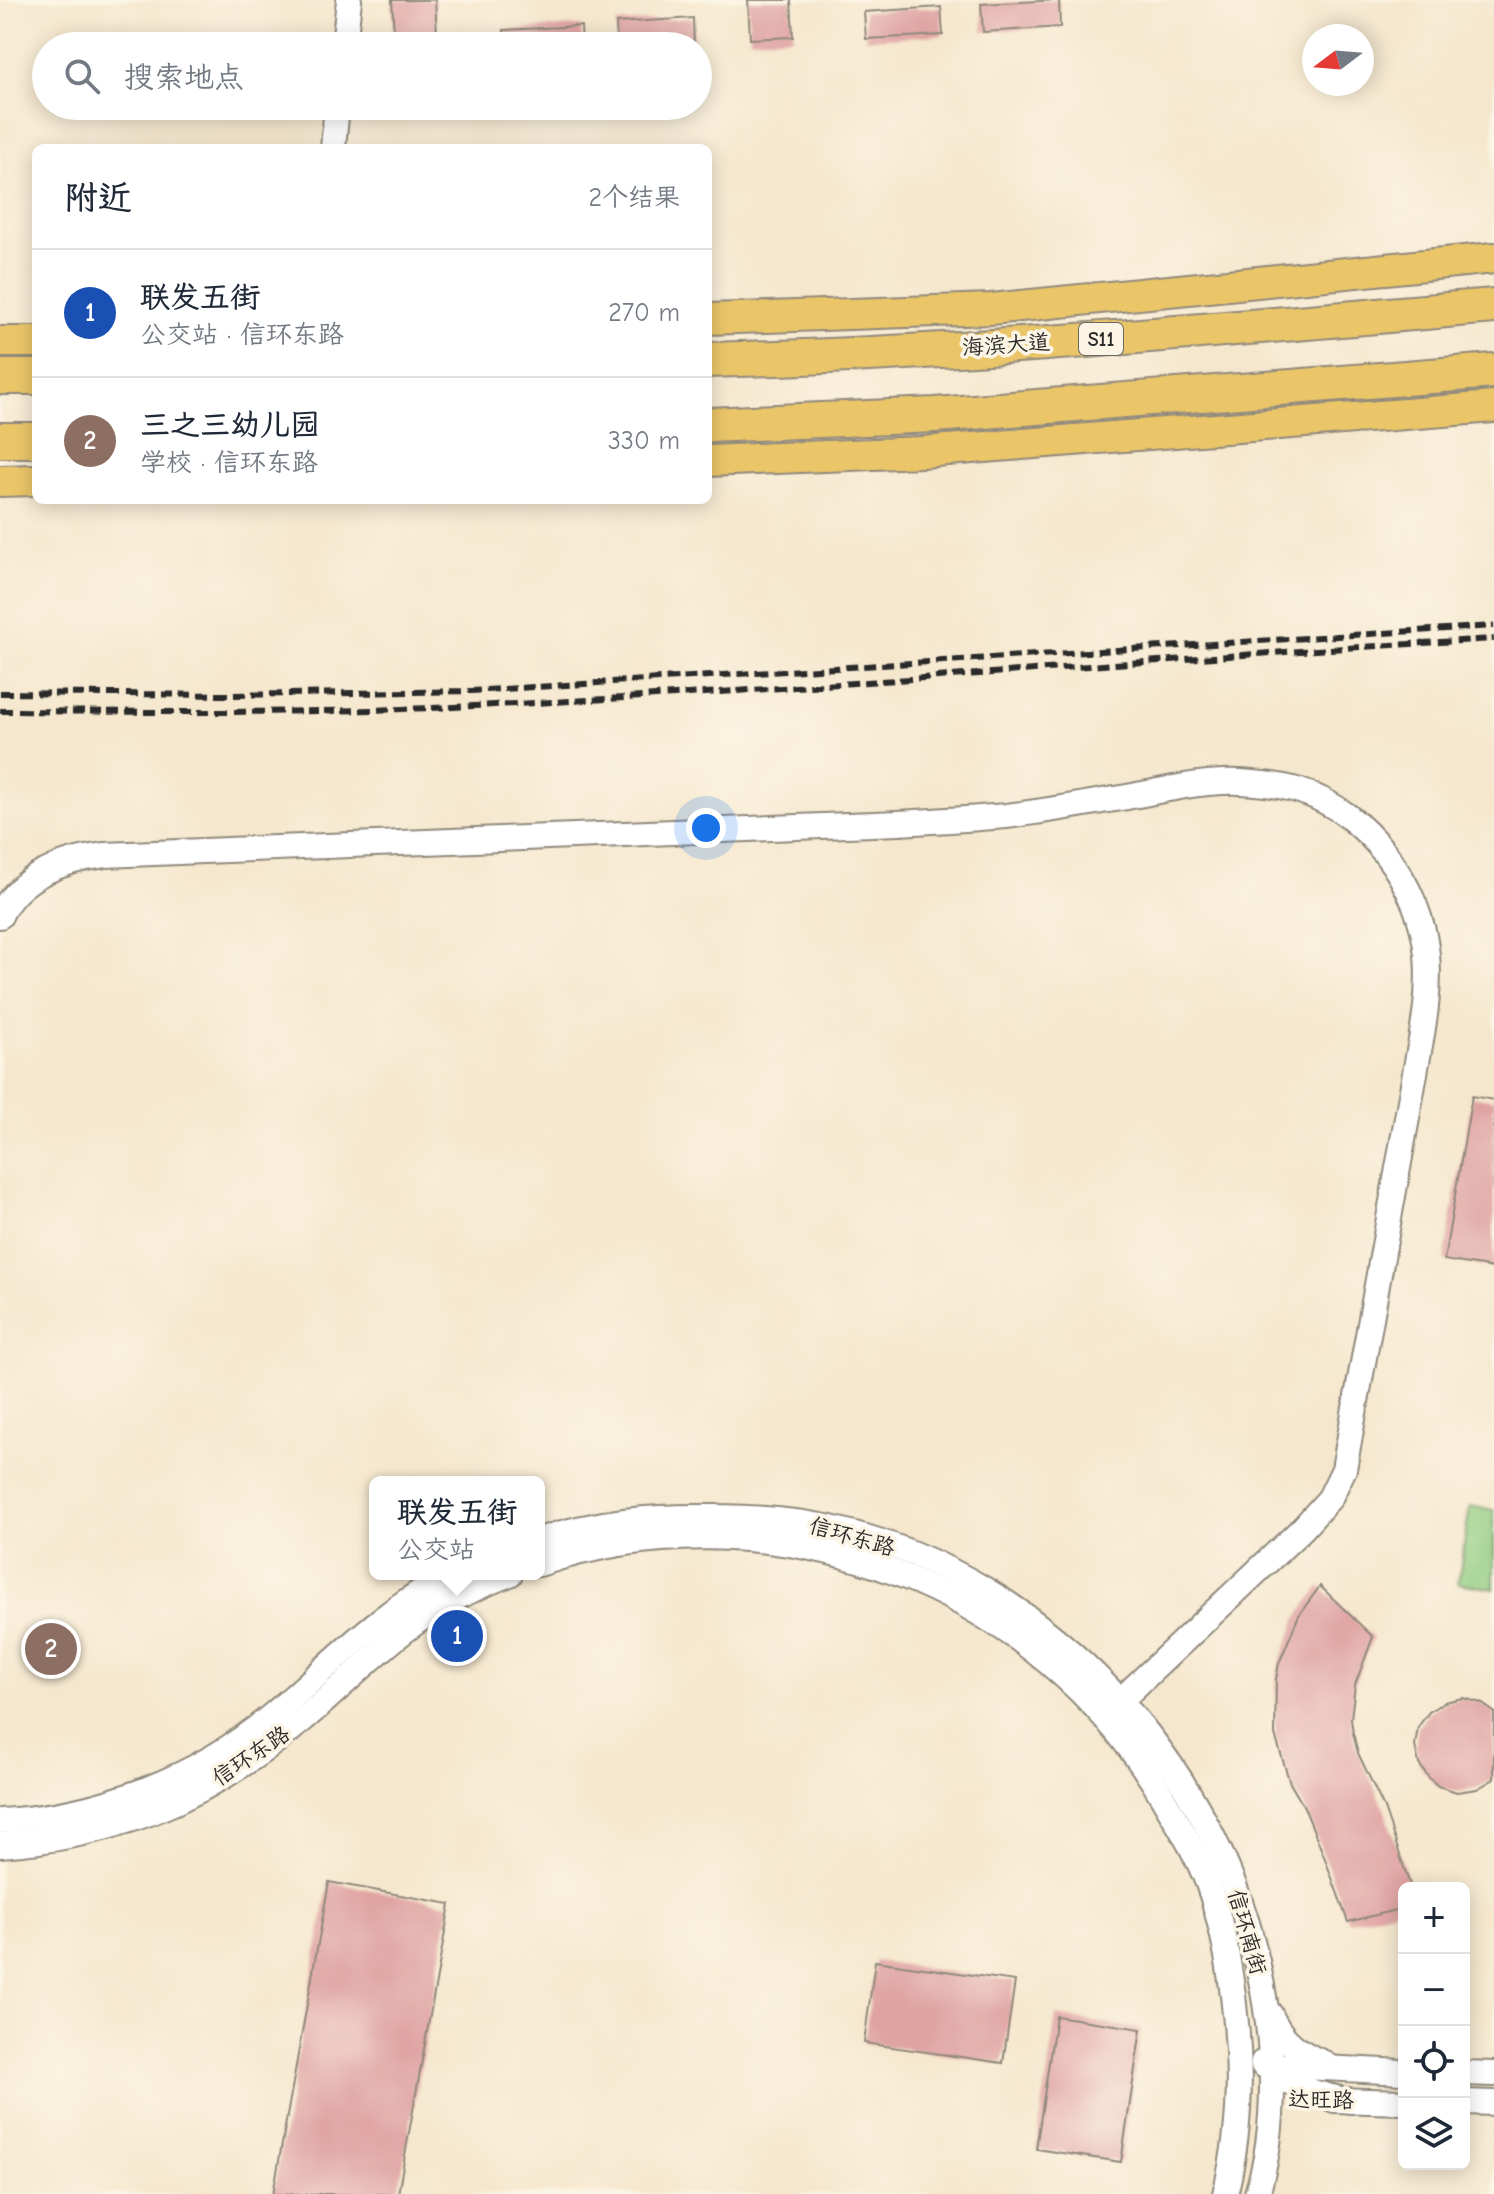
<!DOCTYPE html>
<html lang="zh">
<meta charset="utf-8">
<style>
:root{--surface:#fff;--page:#f2f2f3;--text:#1f2937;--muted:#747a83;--line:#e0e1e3;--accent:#d93025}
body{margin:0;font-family:"Comic Neue","LXGW WenKai TC",sans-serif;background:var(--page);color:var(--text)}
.controls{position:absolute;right:24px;bottom:24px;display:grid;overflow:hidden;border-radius:12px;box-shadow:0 4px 20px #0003}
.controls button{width:72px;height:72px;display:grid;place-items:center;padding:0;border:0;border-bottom:2px solid var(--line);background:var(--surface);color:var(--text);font:40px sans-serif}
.compass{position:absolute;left:1302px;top:24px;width:72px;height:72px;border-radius:50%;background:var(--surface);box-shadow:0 4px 20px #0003;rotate:254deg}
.you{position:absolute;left:706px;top:828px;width:28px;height:28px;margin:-20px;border:6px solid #fff;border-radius:50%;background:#1a73e8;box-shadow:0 0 0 12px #1a73e833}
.badge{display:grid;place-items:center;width:52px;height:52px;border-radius:50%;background:var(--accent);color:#fff;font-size:26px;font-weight:700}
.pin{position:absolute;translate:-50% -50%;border:4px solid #fff;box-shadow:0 2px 8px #0006}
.popup{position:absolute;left:369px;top:1476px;width:176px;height:104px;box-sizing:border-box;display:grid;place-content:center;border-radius:12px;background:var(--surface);filter:drop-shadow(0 2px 6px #0005);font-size:26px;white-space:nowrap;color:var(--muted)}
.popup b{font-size:30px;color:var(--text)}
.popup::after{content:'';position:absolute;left:50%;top:100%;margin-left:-16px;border:16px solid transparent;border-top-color:var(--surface)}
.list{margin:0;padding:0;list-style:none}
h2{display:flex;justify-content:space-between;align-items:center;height:104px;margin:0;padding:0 32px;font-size:34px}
h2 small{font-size:26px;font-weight:400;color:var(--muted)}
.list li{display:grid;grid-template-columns:52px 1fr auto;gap:24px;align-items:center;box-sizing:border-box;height:128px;padding:0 32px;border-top:2px solid var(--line)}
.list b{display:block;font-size:30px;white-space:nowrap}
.list p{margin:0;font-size:26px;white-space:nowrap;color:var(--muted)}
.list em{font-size:26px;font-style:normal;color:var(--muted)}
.icon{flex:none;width:44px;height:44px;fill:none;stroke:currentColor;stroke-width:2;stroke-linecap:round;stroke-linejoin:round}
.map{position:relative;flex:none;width:1494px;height:2194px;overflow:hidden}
.search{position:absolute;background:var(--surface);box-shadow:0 4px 20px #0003;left:32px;top:32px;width:680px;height:88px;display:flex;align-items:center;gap:20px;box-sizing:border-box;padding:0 28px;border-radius:44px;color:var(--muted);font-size:30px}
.panel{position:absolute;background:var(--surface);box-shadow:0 4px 20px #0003;left:32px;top:144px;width:680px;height:360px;border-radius:12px}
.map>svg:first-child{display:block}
.green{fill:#90cc81;stroke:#5e7c56;stroke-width:2}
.building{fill:#dfa3a2}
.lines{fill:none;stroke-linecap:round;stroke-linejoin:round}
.minor-casing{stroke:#90897c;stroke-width:28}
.major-casing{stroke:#90897c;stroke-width:34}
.highway-casing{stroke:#90897c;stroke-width:38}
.minor{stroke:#fff;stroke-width:24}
.major{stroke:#ebc669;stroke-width:30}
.highway{stroke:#ebc669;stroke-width:34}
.rail{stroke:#2b2b2b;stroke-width:6;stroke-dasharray:12 6;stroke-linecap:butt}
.labels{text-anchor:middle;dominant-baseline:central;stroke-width:7;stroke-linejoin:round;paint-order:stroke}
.shield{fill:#fcf5e5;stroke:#6a6863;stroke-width:2}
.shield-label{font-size:20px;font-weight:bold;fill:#2b2b2b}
.street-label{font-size:22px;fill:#2b2b2b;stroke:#fcf5e5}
</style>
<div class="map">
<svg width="1494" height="2194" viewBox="0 0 1494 2194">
<rect width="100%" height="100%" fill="#fcf5e5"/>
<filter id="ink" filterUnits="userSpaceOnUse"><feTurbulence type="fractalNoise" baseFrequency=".0125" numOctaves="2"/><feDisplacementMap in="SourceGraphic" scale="16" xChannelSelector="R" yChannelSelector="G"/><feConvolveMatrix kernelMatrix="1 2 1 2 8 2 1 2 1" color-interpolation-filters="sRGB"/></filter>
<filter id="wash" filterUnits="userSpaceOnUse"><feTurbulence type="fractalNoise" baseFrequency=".006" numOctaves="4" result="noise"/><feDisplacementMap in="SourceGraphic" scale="32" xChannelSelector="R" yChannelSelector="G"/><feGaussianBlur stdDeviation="1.8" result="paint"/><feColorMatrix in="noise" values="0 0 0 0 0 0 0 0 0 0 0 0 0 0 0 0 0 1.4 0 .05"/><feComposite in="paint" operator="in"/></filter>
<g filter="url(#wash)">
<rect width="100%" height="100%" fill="#f5e7cd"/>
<!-- green -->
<polygon class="green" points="1470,1506 1494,1510 1494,1589 1458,1583"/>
<g id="blocks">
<!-- building -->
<g class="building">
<polygon points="392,0 435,0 437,33 394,35"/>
<polygon points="748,0 791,0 793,37 750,39"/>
<polygon points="1059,0 1060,27 983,32 981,4"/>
<polygon points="941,7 943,35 866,39 864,12"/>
<polygon points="693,18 694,46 617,46 616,23"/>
<polygon points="581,26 582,46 505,46 504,30"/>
<polygon points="1472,1096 1494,1100 1494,1268 1444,1260"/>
<polygon points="1320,1586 1373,1637 1355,1685 1351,1719 1353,1733 1358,1753 1384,1808 1411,1888 1404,1888 1404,1908 1348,1922 1324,1856 1304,1807 1290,1783 1275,1735 1276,1679 1279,1663 1299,1615"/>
<polygon points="1463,1698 1481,1703 1494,1712 1494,1779 1477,1789 1457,1792 1438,1786 1430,1779 1419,1764 1415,1746 1418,1727 1429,1712 1444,1702"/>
<polygon points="329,1882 450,1904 398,2194 273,2194"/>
<polygon points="875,1961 1015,1981 1003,2063 864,2043"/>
<polygon points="1056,2016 1141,2029 1121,2162 1036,2149"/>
</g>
</g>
</g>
<g filter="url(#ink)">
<use href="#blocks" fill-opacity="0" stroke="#90897c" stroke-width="2"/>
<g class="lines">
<!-- minor casing -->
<g class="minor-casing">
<g id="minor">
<polyline points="344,46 349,0"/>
<polyline points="333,148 337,106"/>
<path d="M0,916C18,876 64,860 105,855L898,823C934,821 970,819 1006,816C1040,812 1074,806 1108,800C1152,794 1196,780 1240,782C1259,783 1281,785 1300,791C1367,812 1421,886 1427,955C1430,987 1425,1019 1419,1051L1344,1469L1330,1498L1303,1528L1105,1715"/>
<path d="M539,1540C596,1521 652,1516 711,1517C755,1517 800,1520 843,1531C1045,1580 1212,1760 1257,1961C1274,2037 1280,2118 1257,2194"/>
<path d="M539,1564C776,1485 1042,1586 1166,1803C1183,1832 1202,1863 1212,1895C1224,1933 1231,1973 1235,2014C1242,2074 1240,2135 1225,2194"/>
<path d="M0,1821C97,1816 196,1779 270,1717C330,1666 380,1610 452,1574"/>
<path d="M0,1845C111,1837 196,1803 284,1735C326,1703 362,1664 403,1632C435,1607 473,1588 510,1574"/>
<path d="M1270,2014C1281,2040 1299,2053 1324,2063"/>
<path d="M1263,2062C1287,2087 1318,2095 1351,2101"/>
<polyline points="1263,2065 1404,2072"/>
<polyline points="1464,2073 1494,2074"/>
<polyline points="1334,2100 1404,2102"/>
<polyline points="1464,2102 1494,2103"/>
</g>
</g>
<!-- major casing -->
<g class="major-casing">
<g id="major">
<polyline points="708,319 991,309 1494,258"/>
<polyline points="0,342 36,342"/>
<polyline points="708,461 922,452 1494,407"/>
<polyline points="0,481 36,480"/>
</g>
</g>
<!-- highway casing -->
<g class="highway-casing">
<g id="highway">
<path d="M708,360C971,354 1232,328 1494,306"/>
<polyline points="0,377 36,377"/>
<polyline points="708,425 935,415 1494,371"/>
<polyline points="0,440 36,440"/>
</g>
</g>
<!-- minor -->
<use href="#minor" class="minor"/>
<!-- major -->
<use href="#major" class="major"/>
<!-- highway -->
<use href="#highway" class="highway"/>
<!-- rail -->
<g class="rail">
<polyline points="0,693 229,695 472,691 1494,626"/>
<path d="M0,711C158,712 316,714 474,706C814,690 1154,658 1494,639"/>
</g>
</g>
</g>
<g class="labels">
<!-- shield labels -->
<rect class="shield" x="1079" y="323" width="44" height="32" rx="6"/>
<g class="shield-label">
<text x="1101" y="339">S11</text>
</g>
<!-- street labels -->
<g class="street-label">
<text transform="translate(1006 345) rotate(-4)">海滨大道</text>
<text transform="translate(852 1537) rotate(16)">信环东路</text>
<text transform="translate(251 1756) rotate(-34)">信环东路</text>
<text transform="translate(1247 1932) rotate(74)">信环南街</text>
<text transform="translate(1321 2100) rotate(1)">达旺路</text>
</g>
</g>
</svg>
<div class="controls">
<button>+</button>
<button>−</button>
<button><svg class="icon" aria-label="locate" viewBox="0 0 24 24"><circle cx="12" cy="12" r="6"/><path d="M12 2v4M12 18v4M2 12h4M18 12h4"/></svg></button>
<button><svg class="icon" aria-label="layers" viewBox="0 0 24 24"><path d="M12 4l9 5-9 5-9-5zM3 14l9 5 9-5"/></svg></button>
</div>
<svg class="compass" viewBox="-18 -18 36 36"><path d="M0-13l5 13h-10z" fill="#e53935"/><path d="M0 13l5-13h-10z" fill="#747a83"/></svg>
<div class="you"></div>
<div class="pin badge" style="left:457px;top:1636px;background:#1a4fb4">1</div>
<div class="popup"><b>联发五街</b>公交站</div>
<div class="pin badge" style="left:51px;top:1649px;background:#8d6e63">2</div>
<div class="search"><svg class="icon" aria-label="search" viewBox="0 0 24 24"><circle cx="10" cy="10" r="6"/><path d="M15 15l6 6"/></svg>搜索地点</div>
<section class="panel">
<h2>附近<small>2个结果</small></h2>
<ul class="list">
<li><span class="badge" style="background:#1a4fb4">1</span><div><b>联发五街</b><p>公交站 · 信环东路</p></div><em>270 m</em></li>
<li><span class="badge" style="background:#8d6e63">2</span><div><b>三之三幼儿园</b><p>学校 · 信环东路</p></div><em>330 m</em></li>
</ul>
</section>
</div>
